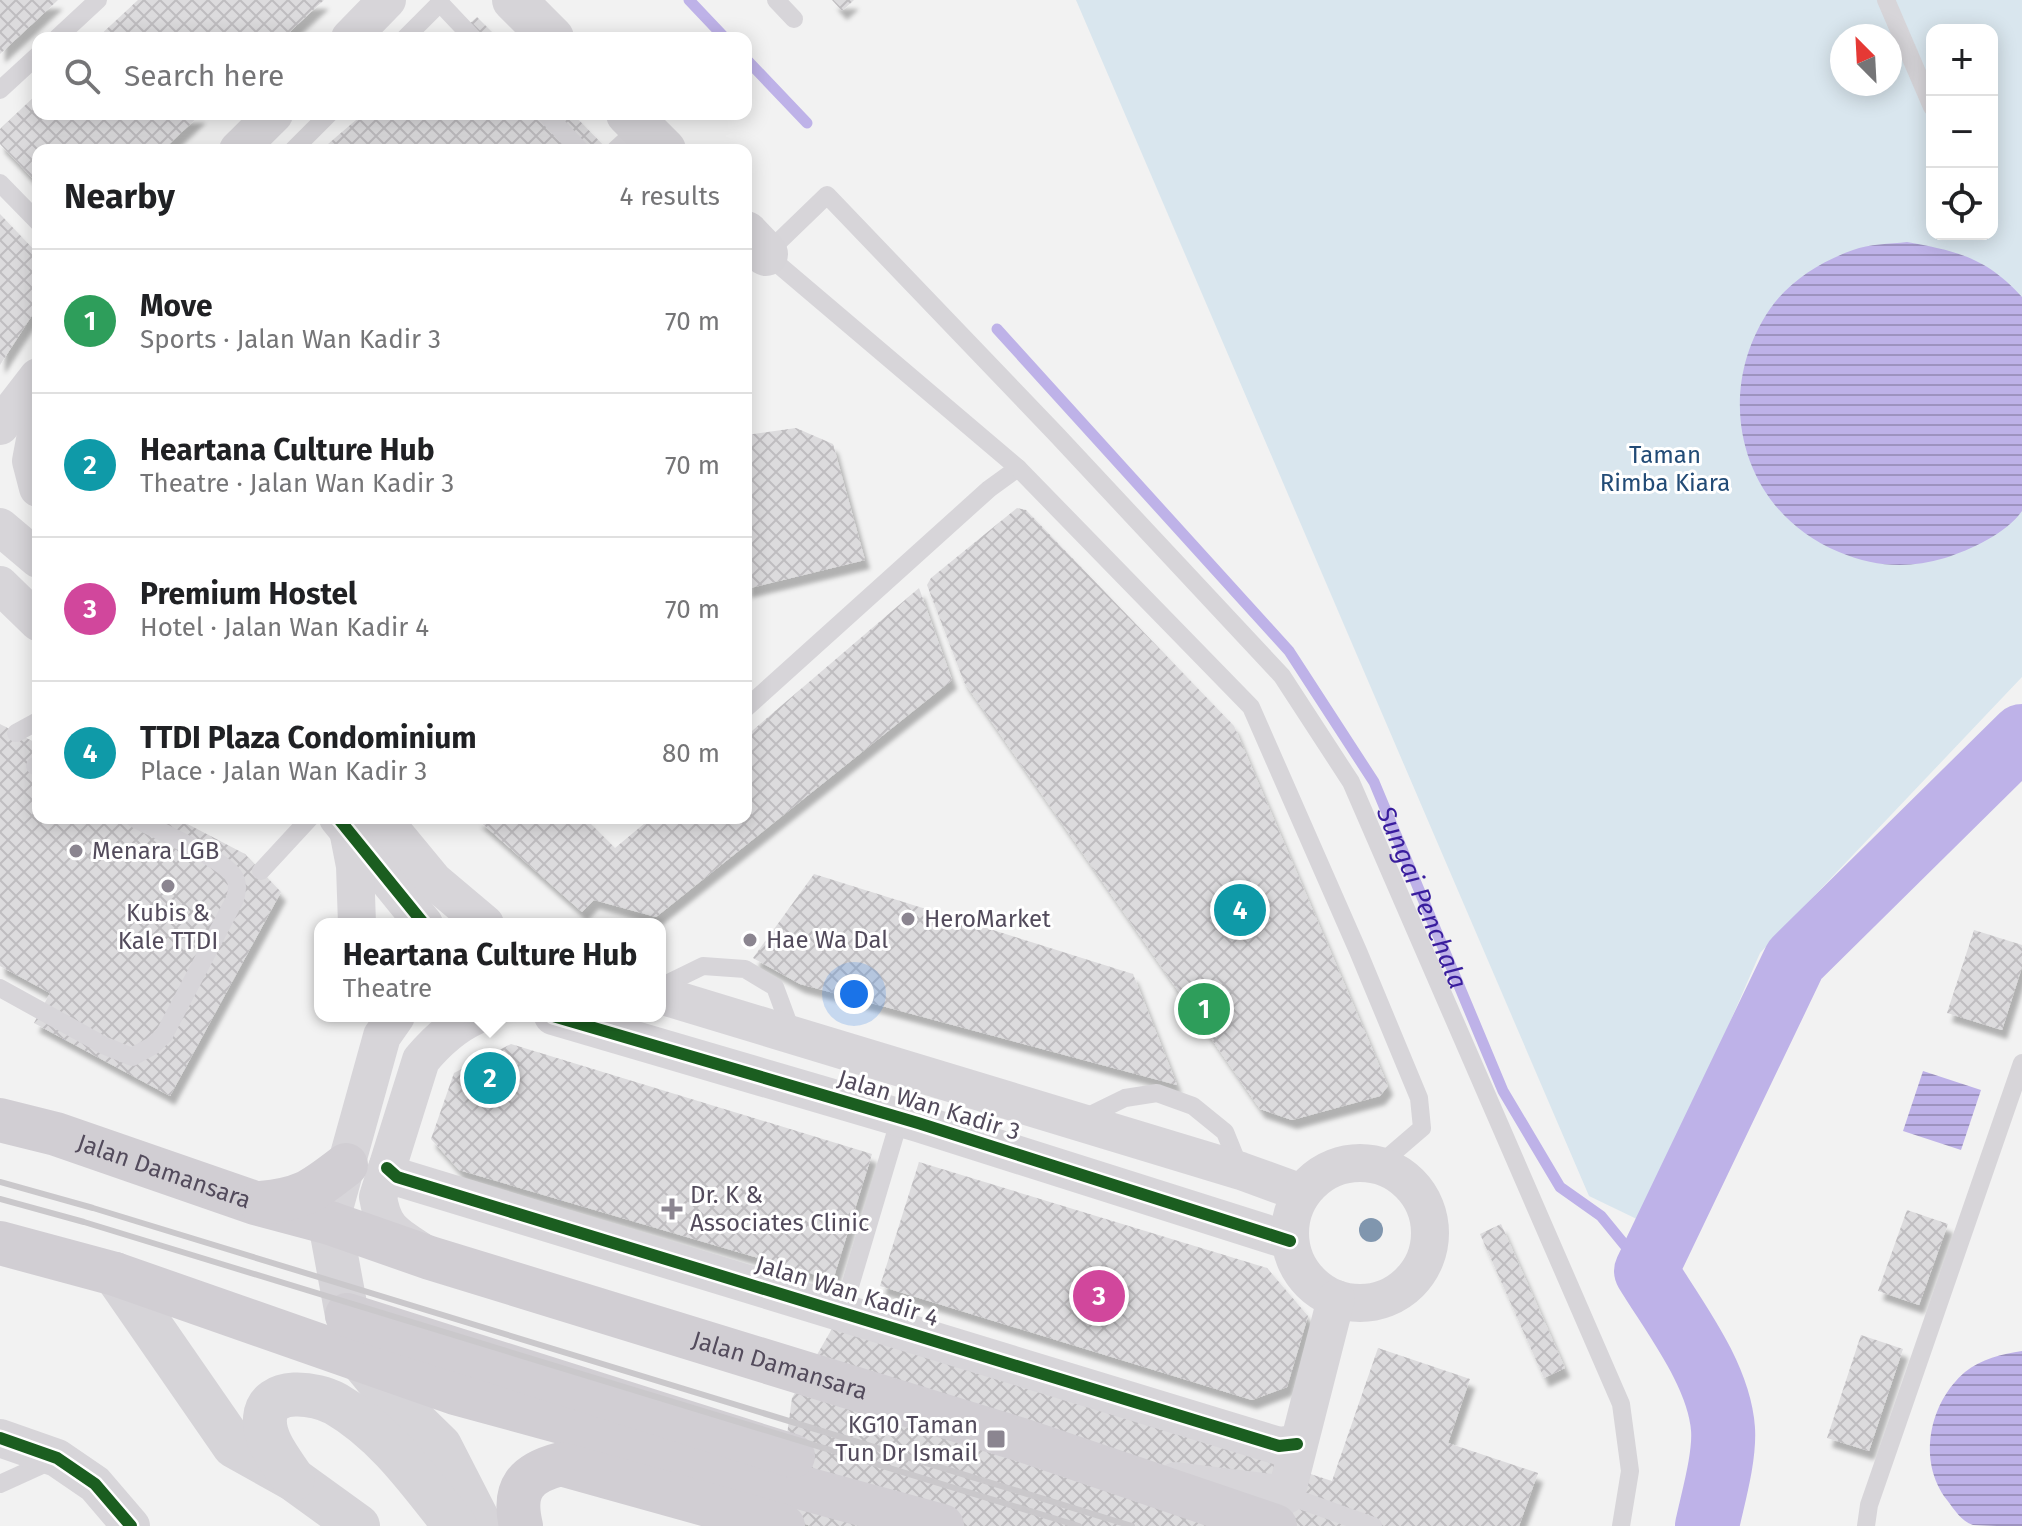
<!DOCTYPE html>
<meta charset="utf-8">
<style>
:root{--surface:#fff;--page:#f2f2f2;--text:#202124;--muted:#757577;--line:#e0e0e0;--accent:#db2777}
body{margin:0;font-family:"Fira Sans",sans-serif;background:var(--page);color:var(--text)}
.controls{position:absolute;right:24px;top:24px;display:grid;overflow:hidden;border-radius:16px;box-shadow:0 4px 20px #0003}
.controls button{width:72px;height:72px;display:grid;place-items:center;padding:0;border:0;border-bottom:2px solid var(--line);background:var(--surface);color:var(--text);font:40px sans-serif}
.compass{position:absolute;left:1830px;top:24px;width:72px;height:72px;border-radius:50%;background:var(--surface);box-shadow:0 4px 20px #0003;rotate:336deg}
.you{position:absolute;left:854px;top:994px;width:28px;height:28px;margin:-20px;border:6px solid #fff;border-radius:50%;background:#1a73e8;box-shadow:0 0 0 12px #1a73e833}
.badge{display:grid;place-items:center;width:52px;height:52px;border-radius:50%;background:var(--accent);color:#fff;font-size:26px;font-weight:700}
.pin{position:absolute;translate:-50% -50%;border:4px solid #fff;box-shadow:0 2px 8px #0006}
.popup{position:absolute;left:314px;top:918px;width:352px;height:104px;box-sizing:border-box;display:grid;place-content:center;border-radius:16px;background:var(--surface);filter:drop-shadow(0 2px 6px #0005);font-size:26px;white-space:nowrap;color:var(--muted)}
.popup b{font-size:30px;color:var(--text)}
.popup::after{content:'';position:absolute;left:50%;top:100%;margin-left:-16px;border:16px solid transparent;border-top-color:var(--surface)}
.list{margin:0;padding:0;list-style:none}
h2{display:flex;justify-content:space-between;align-items:center;height:104px;margin:0;padding:0 32px;font-size:34px}
h2 small{font-size:26px;font-weight:400;color:var(--muted)}
.list li{display:grid;grid-template-columns:52px 1fr auto;gap:24px;align-items:center;box-sizing:border-box;height:144px;padding:0 32px;border-top:2px solid var(--line)}
.list b{display:block;font-size:30px;white-space:nowrap}
.list p{margin:0;font-size:26px;white-space:nowrap;color:var(--muted)}
.list em{font-size:26px;font-style:normal;color:var(--muted)}
.icon{flex:none;width:44px;height:44px;fill:none;stroke:currentColor;stroke-width:2;stroke-linecap:round;stroke-linejoin:round}
.map{position:relative;flex:none;width:2022px;height:1526px;overflow:hidden}
.search{position:absolute;background:var(--surface);box-shadow:0 4px 20px #0003;left:32px;top:32px;width:720px;height:88px;display:flex;align-items:center;gap:20px;box-sizing:border-box;padding:0 28px;border-radius:16px;color:var(--muted);font-size:30px}
.panel{position:absolute;background:var(--surface);box-shadow:0 4px 20px #0003;left:32px;top:144px;width:720px;height:680px;border-radius:16px}
.map>svg:first-child{display:block}
.park{fill:#d9e6ee;fill-rule:evenodd}
.water{fill:url(#water-rules)}
.lines{fill:none;stroke-linecap:round;stroke-linejoin:round}
.stream{stroke:#beb2e8;stroke-width:11}
.river{stroke:#beb2e8;stroke-width:64}
.building{fill:url(#building-cross-hatch);filter:url(#shadow)}
.lane{stroke:#d7d5d9;stroke-width:18}
.street{stroke:#d7d5d9;stroke-width:38}
.secondary{stroke:#d6d4d8;stroke-width:44}
.primary{stroke:#d1ced3;stroke-width:44}
.rail{stroke:#cac8cb;stroke-width:6}
.cycleway-casing{stroke:#fff;stroke-width:17}
.cycleway{stroke:#1b5e20;stroke-width:12}
.tree{fill:#8096ae}
.poi-dot{fill:#8b8590;stroke:#fff;stroke-width:3}
.labels{text-anchor:middle;dominant-baseline:central;stroke-width:6;stroke-linejoin:round;paint-order:stroke}
.park-label{font-size:24px;fill:#224b76;stroke:#fff}
.poi-label{font-size:24px;fill:#534b5c;stroke:#fff;text-anchor:start}
.street-label{font-size:24px;fill:#534b5c;stroke:#fff}
.water-label{font-size:26px;font-style:italic;fill:#391d9d;stroke:#fff}
</style>
<div class="map">
<svg width="2022" height="1526" viewBox="0 0 2022 1526">
<defs>
<pattern id="water-rules" width="6" height="5" patternUnits="userSpaceOnUse" patternTransform="scale(2)"><rect width="6" height="5" fill="#beb2e8"/><path d="M0 2.5h6" fill="none" stroke="#9d93bf"/></pattern>
<pattern id="building-cross-hatch" width="8" height="8" patternUnits="userSpaceOnUse" patternTransform="scale(2)"><rect width="8" height="8" fill="#dcdbdd"/><path d="M0 0l8 8M0 8l8-8" fill="none" stroke="#bfbdc0"/></pattern>
<filter id="shadow"><feDropShadow dx="5" dy="9" stdDeviation="2" flood-color="#0004"/></filter>
</defs>
<rect width="100%" height="100%" fill="#f2f2f2"/>
<!-- park -->
<path class="park" d="M1076,0H2022V677L1760,953L1643,1222L1589,1196ZM1932,30H1992V234H1932ZM1842,36H1890V84H1842Z"/>
<!-- water -->
<g class="water">
<path d="M1907,242C1957,251 1987,258 2022,297V511C2007,533 1970,550 1945,558C1908,569 1875,567 1839,552C1741,512 1711,395 1770,309C1789,281 1822,261 1853,250C1869,244 1890,244 1907,242Z"/>
<polygon points="1923,1071 1981,1090 1961,1150 1903,1131"/>
<path d="M2022,1351V1526C2008,1526 1986,1526 1973,1525C1961,1521 1954,1509 1947,1500C1917,1461 1929,1403 1965,1372C1981,1359 2002,1354 2022,1351Z"/>
</g>
<g class="lines">
<!-- stream -->
<g class="stream">
<polyline points="689,0 725,38"/>
<polyline points="746,59 807,123"/>
<path id="s1" d="M997,329L1289,651L1374,782L1503,1091L1560,1187L1601,1216L1646,1271"/>
</g>
<!-- river -->
<path class="river" d="M1707,1526C1713,1498 1725,1457 1723,1429C1719,1374 1674,1317 1646,1271L1795,960L2022,736"/>
</g>
<!-- building -->
<g class="building">
<polygon points="0,0 58,0 0,54"/>
<polygon points="138,0 324,0 283,38 97,38"/>
<polygon points="832,0 854,0 842,11"/>
<polygon points="477,17 498,38 453,38"/>
<polygon points="38,93 38,114 201,114 163,150 38,150 38,184 0,144 0,129"/>
<polygon points="363,114 573,114 608,150 321,150"/>
<polygon points="0,214 38,254 38,306 0,365"/>
<polygon points="796,428 833,444 865,560 746,589 746,435"/>
<polygon points="1017,508 1026,510 1234,726 1388,1086 1380,1096 1292,1120 1260,1109 964,682 927,585 931,578"/>
<polygon points="919,588 952,680 656,917 594,900 582,912 476,818 585,818 615,848 651,818 746,818 746,736"/>
<polygon points="0,724 38,744 38,818 176,818 245,854 281,892 170,1096 34,1023 50,993 0,966"/>
<polygon points="814,874 1133,974 1177,1085 800,984 753,958"/>
<polygon points="1974,930 2022,945 2022,967 2002,1030 1947,1013"/>
<polygon points="511,1044 872,1154 833,1280 459,1170 431,1139 454,1073"/>
<polygon points="919,1162 1267,1268 1308,1316 1287,1387 1252,1400 880,1286"/>
<polygon points="1907,1210 1948,1224 1919,1305 1878,1291"/>
<polygon points="1501,1224 1565,1368 1544,1378 1480,1234"/>
<polygon points="837,1320 1332,1481 1378,1348 1470,1379 1448,1443 1538,1473 1519,1526 811,1526 776,1515 792,1398"/>
<polygon points="1861,1335 1903,1349 1869,1451 1827,1438"/>
</g>
<g class="lines">
<!-- lane -->
<g class="lane">
<polyline points="776,0 794,19"/>
<polyline points="1886,0 1932,107"/>
<polyline points="57,38 98,0"/>
<polyline points="405,38 440,3 473,38"/>
<polyline points="0,90 38,55"/>
<polyline points="546,114 580,150"/>
<polyline points="293,150 329,114"/>
<polyline points="615,150 641,126"/>
<polyline points="0,183 38,222"/>
<polyline points="746,708 989,489 1018,468"/>
<polyline points="16,733 38,721"/>
<polyline points="35,766 38,767"/>
<polyline points="261,871 310,818"/>
<polyline points="660,987 703,966 745,969 775,987 792,1033"/>
<path d="M0,988L103,1045L132,1057L152,1046L164,1035L235,899C237,891 239,883 233,875C220,857 156,830 134,818"/>
<polyline points="1080,1120 1125,1098 1157,1093 1193,1106 1225,1132 1240,1169"/>
<polyline points="1379,1165 1422,1128 1419,1098 1358,951 1251,707 1018,468 766,254 827,195 1056,434 1282,676 1351,782 1621,1404 1630,1471 1621,1526"/>
<polyline points="842,1313 900,1118"/>
<polyline points="0,1484 55,1459"/>
<polyline points="1286,1495 1373,1526"/>
<polyline points="1866,1526 1869,1505 2022,1063"/>
</g>
<!-- street -->
<g class="street">
<polyline points="350,38 387,0"/>
<polyline points="238,150 274,114"/>
<polyline points="38,424 31,461 38,488"/>
<polyline points="0,426 38,377"/>
<polyline points="0,527 38,559"/>
<polyline points="0,585 38,622"/>
<polyline points="338,818 424,924"/>
<polyline points="382,818 434,881 485,924"/>
<polyline points="348,830 355,866 357,924"/>
<polyline points="660,995 1241,1171 1302,1193"/>
<polyline points="553,1016 918,1123 1290,1241"/>
<circle cx="1360" cy="1233" r="70"/>
<polyline points="387,1168 397,1177 1279,1446 1297,1444"/>
<polyline points="330,1223 382,1036 396,1016"/>
<path d="M419,1250C393,1233 383,1228 378,1197L421,1060C436,1042 453,1026 475,1016"/>
<polyline points="0,1438 57,1458 95,1484 131,1526"/>
<polyline points="1176,1481 1286,1495 1336,1299"/>
</g>
<!-- secondary -->
<g class="secondary">
<polyline points="514,0 552,38"/>
<polyline points="628,114 664,150"/>
<polyline points="746,233 766,254"/>
<polyline points="330,1223 347,1315 361,1360 398,1405 440,1446 481,1526"/>
<polyline points="115,1274 234,1446 293,1479 358,1526"/>
<path d="M293,1479C282,1462 263,1440 265,1418C268,1385 316,1393 336,1404C386,1433 420,1482 455,1526"/>
</g>
<!-- primary -->
<g class="primary">
<path id="s2" d="M0,1120L56,1134L255,1203L330,1223L430,1258L1025,1441L1275,1526"/>
<path d="M261,1203C304,1199 313,1190 346,1165"/>
<polyline points="0,1243 115,1274 455,1393 942,1526"/>
<polyline points="347,1315 793,1456"/>
<path d="M521,1526C512,1488 526,1473 561,1464L783,1526"/>
</g>
<!-- rail -->
<g class="rail">
<polyline points="0,1182 93,1208 1132,1526"/>
<polyline points="0,1199 84,1222 1079,1526"/>
</g>
<!-- cycleway casing -->
<g class="cycleway-casing">
<g id="cycleway">
<polyline points="338,818 424,924"/>
<polyline points="553,1016 918,1123 1290,1241"/>
<polyline points="387,1168 397,1177 1279,1446 1297,1444"/>
<polyline points="0,1438 57,1458 95,1484 131,1526"/>
</g>
</g>
<!-- cycleway -->
<use href="#cycleway" class="cycleway"/>
</g>
<!-- trees -->
<circle class="tree" cx="1371" cy="1230" r="12"/>
<!-- markers -->
<g class="poi-dot">
<circle cx="76" cy="851" r="8"/>
<circle cx="168" cy="886" r="8"/>
<circle cx="908" cy="919" r="8"/>
<circle cx="750" cy="940" r="8"/>
<path d="M668 1197h8v8h8v8h-8v8h-8v-8h-8v-8h8z"/>
<rect x="986" y="1429" width="20" height="20" rx="4"/>
</g>
<g class="labels">
<!-- park labels -->
<g class="park-label">
<text x="1665" y="455">Taman<tspan x="1665" dy="28">Rimba Kiara</tspan></text>
</g>
<!-- poi labels -->
<g class="poi-label">
<text x="92" y="851">Menara LGB</text>
<text x="168" y="913" text-anchor="middle">Kubis &amp;<tspan x="168" dy="28">Kale TTDI</tspan></text>
<text x="924" y="919">HeroMarket</text>
<text x="766" y="940">Hae Wa Dal</text>
<text x="690" y="1195">Dr. K &amp;<tspan x="690" dy="28">Associates Clinic</tspan></text>
<text x="978" y="1425" text-anchor="end">KG10 Taman<tspan x="978" dy="28">Tun Dr Ismail</tspan></text>
</g>
<!-- street labels -->
<g class="street-label">
<text transform="translate(929 1105) rotate(17)">Jalan Wan Kadir 3</text>
<text stroke="none"><textPath href="#s2" startOffset="172">Jalan Damansara</textPath></text>
<text transform="translate(847 1291) rotate(17)">Jalan Wan Kadir 4</text>
<text stroke="none"><textPath href="#s2" startOffset="818">Jalan Damansara</textPath></text>
</g>
<!-- water labels -->
<g class="water-label">
<text stroke="none"><textPath href="#s1" startOffset="716">Sungai Penchala</textPath></text>
</g>
</g>
</svg>
<div class="controls">
<button>+</button>
<button>−</button>
<button><svg class="icon" aria-label="locate" viewBox="0 0 24 24"><circle cx="12" cy="12" r="6"/><path d="M12 2v4M12 18v4M2 12h4M18 12h4"/></svg></button>
</div>
<svg class="compass" viewBox="-18 -18 36 36"><path d="M0-13l5 13h-10z" fill="#e53935"/><path d="M0 13l5-13h-10z" fill="#757577"/></svg>
<div class="you"></div>
<div class="pin badge" style="left:1204px;top:1009px;background:#2e9e5b">1</div>
<div class="pin badge" style="left:490px;top:1078px;background:#0f9aa8">2</div>
<div class="popup"><b>Heartana Culture Hub</b>Theatre</div>
<div class="pin badge" style="left:1099px;top:1296px;background:#d1479c">3</div>
<div class="pin badge" style="left:1240px;top:910px;background:#0f9aa8">4</div>
<div class="search"><svg class="icon" aria-label="search" viewBox="0 0 24 24"><circle cx="10" cy="10" r="6"/><path d="M15 15l6 6"/></svg>Search here</div>
<section class="panel">
<h2>Nearby<small>4 results</small></h2>
<ul class="list">
<li><span class="badge" style="background:#2e9e5b">1</span><div><b>Move</b><p>Sports · Jalan Wan Kadir 3</p></div><em>70 m</em></li>
<li><span class="badge" style="background:#0f9aa8">2</span><div><b>Heartana Culture Hub</b><p>Theatre · Jalan Wan Kadir 3</p></div><em>70 m</em></li>
<li><span class="badge" style="background:#d1479c">3</span><div><b>Premium Hostel</b><p>Hotel · Jalan Wan Kadir 4</p></div><em>70 m</em></li>
<li><span class="badge" style="background:#0f9aa8">4</span><div><b>TTDI Plaza Condominium</b><p>Place · Jalan Wan Kadir 3</p></div><em>80 m</em></li>
</ul>
</section>
</div>
